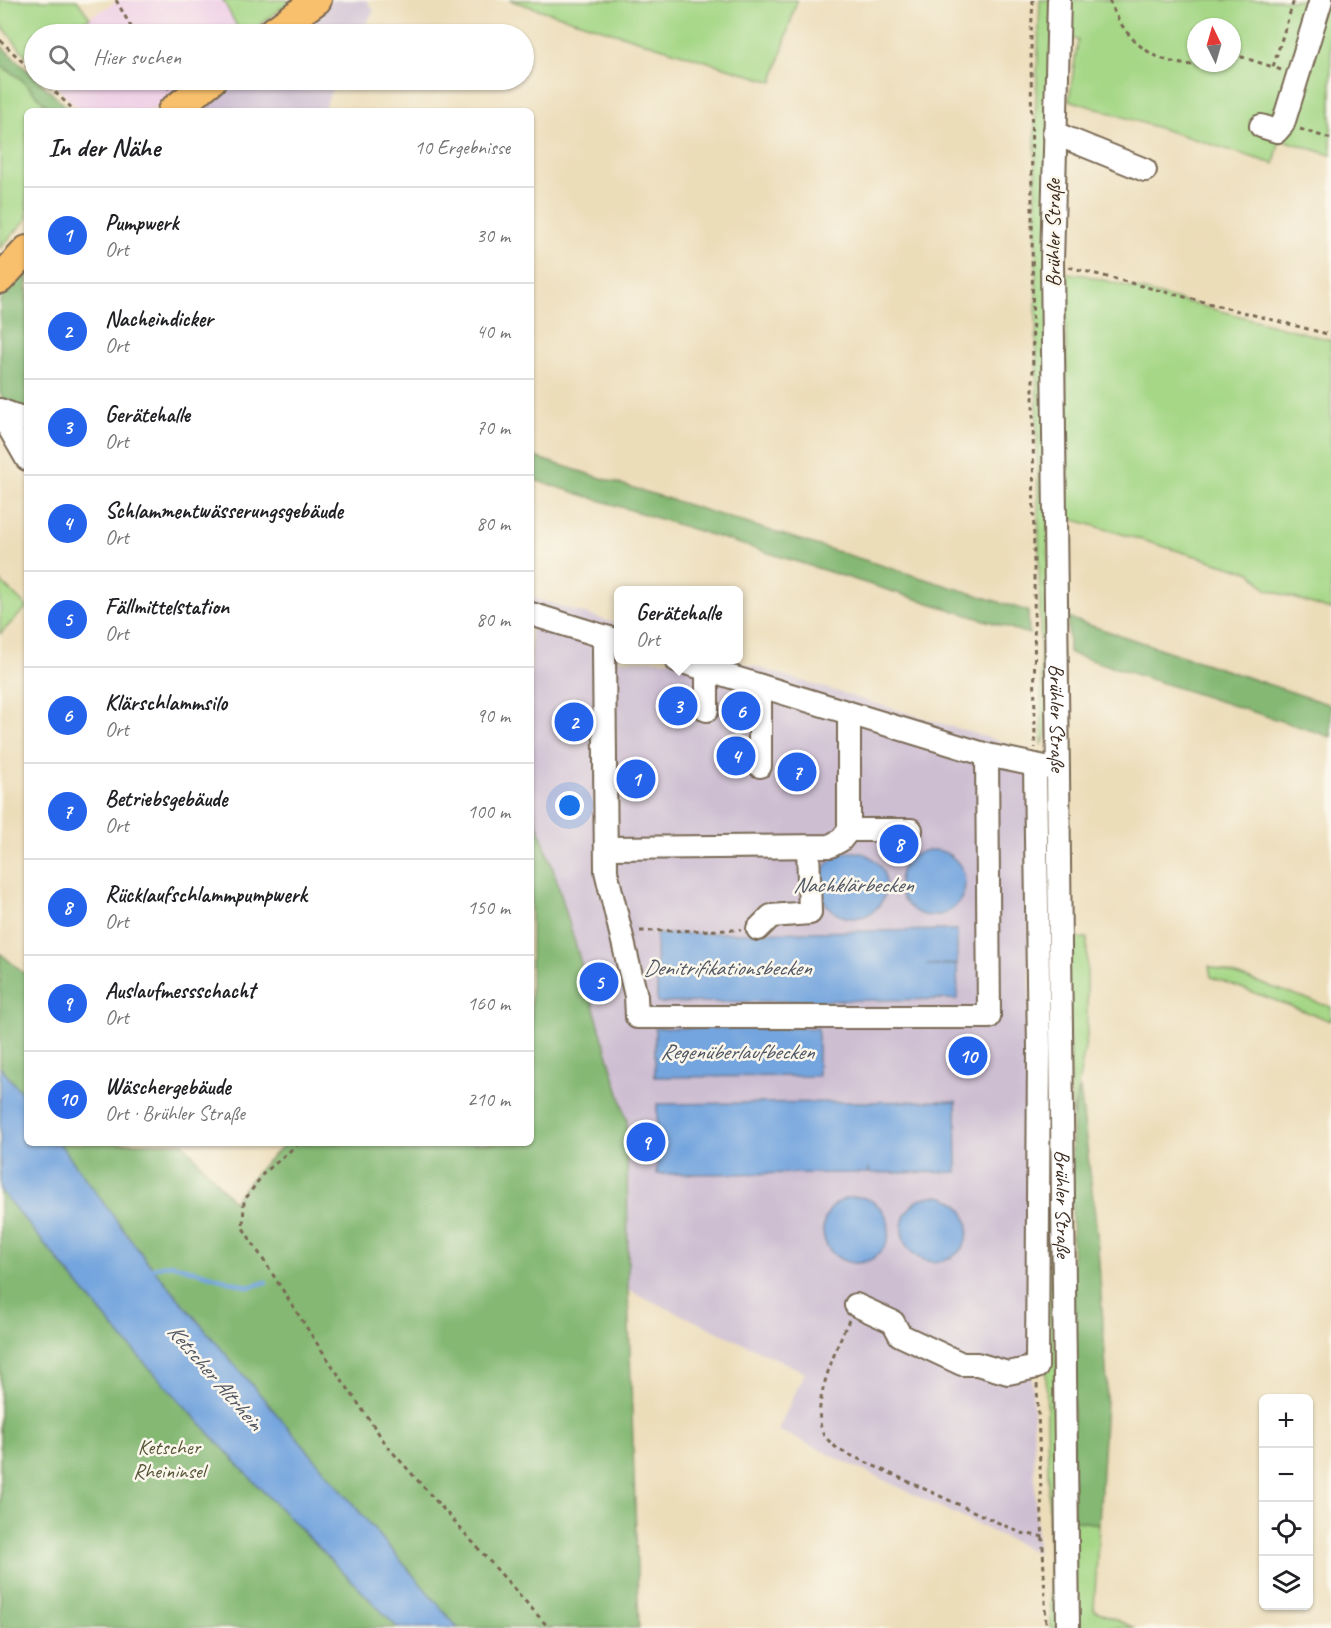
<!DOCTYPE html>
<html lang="de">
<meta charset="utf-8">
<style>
:root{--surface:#fff;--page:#f2f2f2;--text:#202124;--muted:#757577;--line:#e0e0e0;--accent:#2563eb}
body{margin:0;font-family:Caveat,sans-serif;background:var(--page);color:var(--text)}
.controls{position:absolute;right:18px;bottom:18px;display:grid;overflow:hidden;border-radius:9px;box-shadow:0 2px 4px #0004}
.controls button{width:54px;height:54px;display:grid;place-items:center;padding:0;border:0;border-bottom:2px solid var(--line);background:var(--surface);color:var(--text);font:30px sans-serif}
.compass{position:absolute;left:1187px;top:18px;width:54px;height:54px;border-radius:50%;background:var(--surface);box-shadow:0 2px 4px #0004;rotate:355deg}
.you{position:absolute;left:570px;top:806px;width:21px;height:21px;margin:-15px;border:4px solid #fff;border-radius:50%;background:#1a73e8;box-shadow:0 0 0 9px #1a73e833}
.badge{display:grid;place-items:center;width:39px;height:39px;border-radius:50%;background:var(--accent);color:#fff;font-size:20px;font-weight:700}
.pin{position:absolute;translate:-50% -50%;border:3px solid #fff;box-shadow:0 2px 6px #0006}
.popup{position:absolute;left:614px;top:586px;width:129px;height:78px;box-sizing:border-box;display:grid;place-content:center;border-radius:9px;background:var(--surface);filter:drop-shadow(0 2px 4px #0005);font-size:20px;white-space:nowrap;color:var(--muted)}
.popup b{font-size:22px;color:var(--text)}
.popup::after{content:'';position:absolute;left:50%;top:100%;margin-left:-12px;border:12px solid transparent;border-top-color:var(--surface)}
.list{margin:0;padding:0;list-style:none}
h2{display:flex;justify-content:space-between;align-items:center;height:78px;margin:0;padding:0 24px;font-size:26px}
h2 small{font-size:20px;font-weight:400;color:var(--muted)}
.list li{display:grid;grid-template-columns:39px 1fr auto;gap:18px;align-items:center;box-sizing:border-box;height:96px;padding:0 24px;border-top:2px solid var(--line)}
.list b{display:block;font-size:22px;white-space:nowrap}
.list p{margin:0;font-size:20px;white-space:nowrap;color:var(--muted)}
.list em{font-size:20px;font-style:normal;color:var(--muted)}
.icon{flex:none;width:33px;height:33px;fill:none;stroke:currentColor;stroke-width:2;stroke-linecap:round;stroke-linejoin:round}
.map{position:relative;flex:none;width:1331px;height:1628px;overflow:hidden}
.search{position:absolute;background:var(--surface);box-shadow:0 2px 4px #0004;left:24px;top:24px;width:510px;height:66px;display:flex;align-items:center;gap:15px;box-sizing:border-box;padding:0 21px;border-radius:33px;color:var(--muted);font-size:22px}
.panel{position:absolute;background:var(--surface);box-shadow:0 2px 4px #0004;left:24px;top:108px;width:510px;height:1038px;border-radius:9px}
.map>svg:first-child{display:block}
.built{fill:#efd0e6}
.industrial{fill:#cdbed2}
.green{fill:#a5d786;stroke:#708052;stroke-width:1.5;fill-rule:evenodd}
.forest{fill:#84b873;stroke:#607148;stroke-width:1.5}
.water{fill:#74a5de;stroke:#58687e;stroke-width:1.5}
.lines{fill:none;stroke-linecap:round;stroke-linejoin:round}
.stream{stroke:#74a5de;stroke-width:4.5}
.minor-casing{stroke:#796954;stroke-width:26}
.major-casing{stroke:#796954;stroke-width:32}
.path{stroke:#796954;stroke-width:3;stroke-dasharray:4.5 4.5;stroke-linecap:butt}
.minor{stroke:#fff;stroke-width:22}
.major{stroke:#f8bf6c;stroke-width:28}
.labels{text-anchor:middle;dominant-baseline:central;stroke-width:5;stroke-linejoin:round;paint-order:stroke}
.street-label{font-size:21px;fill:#3b2a1e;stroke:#fbf7ec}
.park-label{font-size:21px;fill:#565538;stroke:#fbf7ec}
.water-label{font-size:22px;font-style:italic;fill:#4f5561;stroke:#fbf7ec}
</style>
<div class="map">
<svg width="1331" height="1628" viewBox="0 0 1331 1628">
<rect width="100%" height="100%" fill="#fbf7ec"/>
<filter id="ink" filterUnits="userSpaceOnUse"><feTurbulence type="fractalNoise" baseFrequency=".0167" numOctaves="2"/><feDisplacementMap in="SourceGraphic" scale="12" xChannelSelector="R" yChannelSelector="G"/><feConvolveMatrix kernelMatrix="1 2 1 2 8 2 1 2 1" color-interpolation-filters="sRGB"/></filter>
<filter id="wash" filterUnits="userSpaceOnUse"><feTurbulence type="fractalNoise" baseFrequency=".008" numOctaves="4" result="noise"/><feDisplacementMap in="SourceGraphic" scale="24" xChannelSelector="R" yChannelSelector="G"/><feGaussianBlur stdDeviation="1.35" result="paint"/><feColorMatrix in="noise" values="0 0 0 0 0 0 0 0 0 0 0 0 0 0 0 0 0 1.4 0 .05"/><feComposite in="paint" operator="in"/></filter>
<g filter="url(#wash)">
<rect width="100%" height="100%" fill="#ecddb9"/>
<!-- built -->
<g class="built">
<polygon points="119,0 223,0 241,34 62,34"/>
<polygon points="49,80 190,80 151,111 80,111"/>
</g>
<!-- industrial -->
<g class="industrial">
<polygon points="329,0 366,0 374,10 360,34 284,34"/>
<polygon points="226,80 336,80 323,111 185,111"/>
<polygon points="531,597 618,624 618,660 733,660 1029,750 1031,1345 1037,1553 778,1430 805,1372 628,1290 627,1121 556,878 531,806"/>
</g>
<!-- green -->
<g class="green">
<polygon points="0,0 77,0 90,18 62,34 34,34 34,51 26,56 0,23"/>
<polygon points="223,0 288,0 289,2 247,34 241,34"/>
<polygon points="509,0 797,0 773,82"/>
<polygon points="1040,0 1052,0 1047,734 1042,745 1037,429 1035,127"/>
<path d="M1067,0H1331V155L1280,139L1274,164L1069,100L1078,40L1065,37ZM1196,27H1232V63H1196Z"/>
<polygon points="0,65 20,78 52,111 27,111 27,219 0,248"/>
<polygon points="1065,273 1084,275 1331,340 1331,610 1266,589 1252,573 1068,518"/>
<polygon points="0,581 27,607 0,634"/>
<polygon points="1046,785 1049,793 1061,1628 1051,1628 1045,1320"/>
<polygon points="1087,938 1087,1036 1072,1119 1066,939"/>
<polygon points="1209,966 1331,1007 1331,1021 1211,977"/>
<polygon points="1073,1520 1099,1524 1094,1610 1135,1628 1075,1628"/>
</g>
<!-- forest -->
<g class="forest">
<polygon points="0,45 71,111 52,111 20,78 0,65"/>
<polygon points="27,269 27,410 3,399 0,393 0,300"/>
<polygon points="531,456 1028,611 1029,634 531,479"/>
<polygon points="1068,618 1331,705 1331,737 1069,653"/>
<polygon points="531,806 556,878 627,1121 628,1290 639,1628 458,1628 146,1260 59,1143 183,1143 233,1201 263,1165 286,1143 531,1143"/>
<polygon points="0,953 27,976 27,1099 0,1067"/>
<polygon points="1080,1088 1097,1233 1107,1384 1099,1524 1073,1520 1072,1120"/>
<polygon points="0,1190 124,1340 258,1486 398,1628 0,1628"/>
</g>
<!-- water -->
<g class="water">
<circle cx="932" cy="883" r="33"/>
<circle cx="853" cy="885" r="33"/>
<polygon points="957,930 957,964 926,965 957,965 958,999 657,1003 656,934"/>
<polygon points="655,1028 818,1028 818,1076 655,1077"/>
<polygon points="0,1067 27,1099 27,1143 59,1143 146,1260 458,1628 398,1628 258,1486 124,1340 0,1190"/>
<polygon points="956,1101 957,1172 869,1173 869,1166 868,1173 657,1174 657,1104"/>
<circle cx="935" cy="1229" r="33"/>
<circle cx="856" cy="1230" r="33"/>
</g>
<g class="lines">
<!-- stream -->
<polyline class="stream" points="153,1268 171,1264 249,1287 266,1282"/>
</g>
</g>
<g filter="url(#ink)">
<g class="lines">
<!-- minor casing -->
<g class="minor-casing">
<g id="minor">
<path id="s1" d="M1059,0L1052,262L1068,1628"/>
<polyline points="1261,126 1277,131 1283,124 1321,0"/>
<polyline points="1054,133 1145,170"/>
<polyline points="0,410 27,420"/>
<polyline points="0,412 27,459"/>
<polyline points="531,614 609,638"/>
<polyline points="618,641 609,638 604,649 606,871 636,996 637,1017 989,1017 987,755"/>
<polyline points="676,660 987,755 1050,768"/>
<polyline points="760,686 760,766"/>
<polyline points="707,710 707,669"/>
<polyline points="849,830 911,830"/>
<polyline points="606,848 830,846 841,840 849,830 849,714"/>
<polyline points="758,929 771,916 810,913 808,847"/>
<polyline points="856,1305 893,1322 900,1335 962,1364 977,1364 1008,1373 1037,1367 1039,1050 1035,766"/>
</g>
</g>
<!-- major casing -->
<g class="major-casing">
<g id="major">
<polyline points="270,34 317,0"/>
<polyline points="172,111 212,80"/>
<polyline points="0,279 27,250"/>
</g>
</g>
<!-- path -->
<g class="path">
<polyline points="116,0 135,34"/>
<polyline points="1033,0 1031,34 1035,748"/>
<path d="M1109,0C1129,51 1167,72 1221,63"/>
<polyline points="0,40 34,73"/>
<polyline points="1232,60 1242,57 1273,67"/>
<polyline points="1281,70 1273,67 1294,0"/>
<polyline points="42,80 75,111"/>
<polyline points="163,80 169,89"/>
<polyline points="1300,129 1331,139"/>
<polyline points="1069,267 1331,335"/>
<polyline points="640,931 741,930"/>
<polyline points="299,1143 263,1174 244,1201 243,1228 314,1339 388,1447 549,1628"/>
<path d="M849,1320C837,1346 810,1406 823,1433C827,1440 833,1445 839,1450L1021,1533L1044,1537"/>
<polyline points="1037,1384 1046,1628"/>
</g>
<!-- minor -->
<use href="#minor" class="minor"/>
<!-- major -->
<use href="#major" class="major"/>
</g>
</g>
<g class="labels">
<!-- street labels -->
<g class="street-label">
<text transform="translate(1053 233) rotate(-90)">Brühler Straße</text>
<text stroke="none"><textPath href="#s1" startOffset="718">Brühler Straße</textPath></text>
<text stroke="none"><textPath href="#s1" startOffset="1204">Brühler Straße</textPath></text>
</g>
<!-- park labels -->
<g class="park-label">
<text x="169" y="1447">Ketscher<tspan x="169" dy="24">Rheininsel</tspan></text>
</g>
<!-- water labels -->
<g class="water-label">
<text x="853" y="885">Nachklärbecken</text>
<text x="727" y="968">Denitrifikationsbecken</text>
<text x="737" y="1052">Regenüberlaufbecken</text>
<text transform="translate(215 1377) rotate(49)">Ketscher Altrhein</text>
</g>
</g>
</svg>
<div class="controls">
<button>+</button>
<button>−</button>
<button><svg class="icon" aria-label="locate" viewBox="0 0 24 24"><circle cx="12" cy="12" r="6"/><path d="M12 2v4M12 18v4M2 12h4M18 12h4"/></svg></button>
<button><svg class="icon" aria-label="layers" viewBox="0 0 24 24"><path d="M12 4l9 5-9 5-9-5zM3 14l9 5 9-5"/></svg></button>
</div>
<svg class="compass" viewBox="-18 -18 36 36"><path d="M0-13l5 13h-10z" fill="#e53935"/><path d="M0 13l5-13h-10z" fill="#757577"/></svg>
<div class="you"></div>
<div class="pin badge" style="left:636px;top:779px">1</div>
<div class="pin badge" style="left:574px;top:722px">2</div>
<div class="pin badge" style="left:678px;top:706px">3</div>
<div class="popup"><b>Gerätehalle</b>Ort</div>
<div class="pin badge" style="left:736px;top:756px">4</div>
<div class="pin badge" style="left:599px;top:982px">5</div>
<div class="pin badge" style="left:741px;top:711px">6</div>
<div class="pin badge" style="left:797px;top:772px">7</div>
<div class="pin badge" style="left:899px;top:844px">8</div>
<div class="pin badge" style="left:646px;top:1142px">9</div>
<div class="pin badge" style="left:968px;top:1056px">10</div>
<div class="search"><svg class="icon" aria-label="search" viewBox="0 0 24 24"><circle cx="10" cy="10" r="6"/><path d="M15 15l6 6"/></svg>Hier suchen</div>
<section class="panel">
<h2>In der Nähe<small>10 Ergebnisse</small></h2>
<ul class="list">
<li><span class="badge">1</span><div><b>Pumpwerk</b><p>Ort</p></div><em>30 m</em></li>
<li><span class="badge">2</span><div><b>Nacheindicker</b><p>Ort</p></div><em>40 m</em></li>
<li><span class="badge">3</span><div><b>Gerätehalle</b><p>Ort</p></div><em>70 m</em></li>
<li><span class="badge">4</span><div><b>Schlammentwässerungsgebäude</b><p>Ort</p></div><em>80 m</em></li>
<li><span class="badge">5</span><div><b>Fällmittelstation</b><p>Ort</p></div><em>80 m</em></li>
<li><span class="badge">6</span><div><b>Klärschlammsilo</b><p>Ort</p></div><em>90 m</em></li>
<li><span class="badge">7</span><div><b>Betriebsgebäude</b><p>Ort</p></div><em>100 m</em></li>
<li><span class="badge">8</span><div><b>Rücklaufschlammpumpwerk</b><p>Ort</p></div><em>150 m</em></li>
<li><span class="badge">9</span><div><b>Auslaufmessschacht</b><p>Ort</p></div><em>160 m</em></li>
<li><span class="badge">10</span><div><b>Wäschergebäude</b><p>Ort · Brühler Straße</p></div><em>210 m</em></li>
</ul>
</section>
</div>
